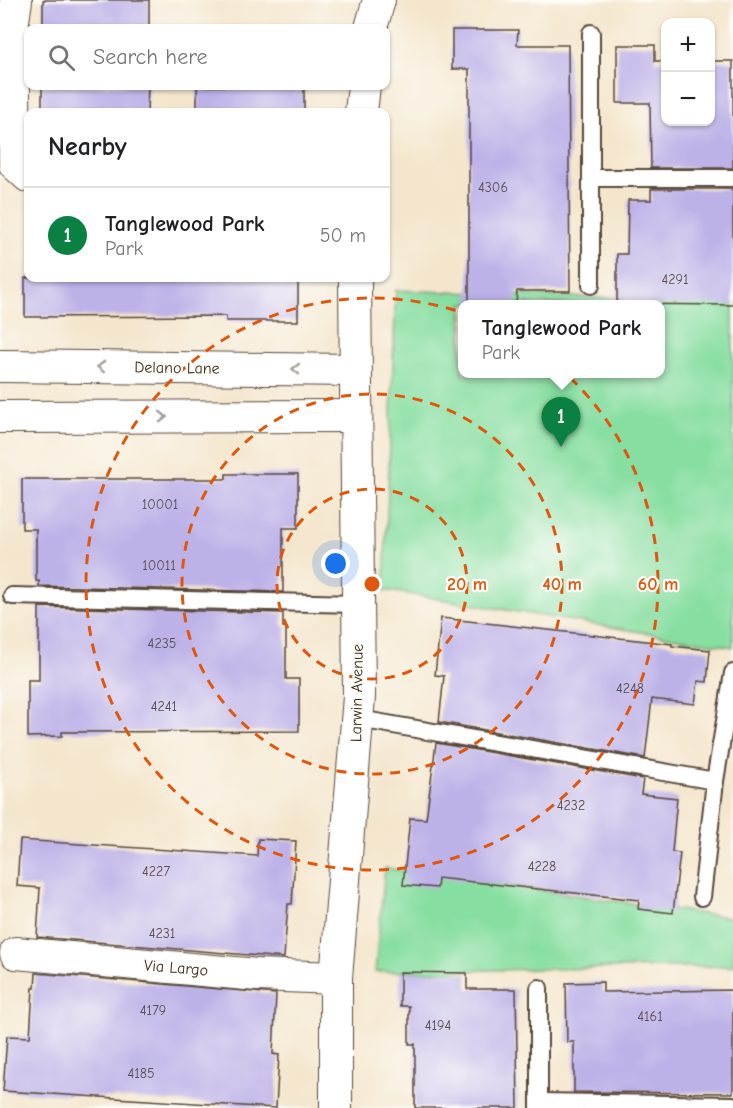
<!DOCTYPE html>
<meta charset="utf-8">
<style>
:root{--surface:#fff;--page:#f2f2f2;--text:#202124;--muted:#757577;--line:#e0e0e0;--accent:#0b8043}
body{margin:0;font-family:"Comic Neue",sans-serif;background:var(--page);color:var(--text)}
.controls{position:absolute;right:18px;top:18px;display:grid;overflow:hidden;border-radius:12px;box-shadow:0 2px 4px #0004}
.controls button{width:54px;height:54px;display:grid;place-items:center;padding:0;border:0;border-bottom:2px solid var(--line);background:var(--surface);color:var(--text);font:30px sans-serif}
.you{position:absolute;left:336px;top:564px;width:21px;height:21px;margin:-15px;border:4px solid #fff;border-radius:50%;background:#1a73e8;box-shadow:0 0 0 9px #1a73e833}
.badge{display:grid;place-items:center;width:39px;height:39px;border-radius:50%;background:var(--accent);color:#fff;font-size:20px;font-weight:700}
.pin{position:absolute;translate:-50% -50px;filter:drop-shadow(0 2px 3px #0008)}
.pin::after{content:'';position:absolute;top:32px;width:21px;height:18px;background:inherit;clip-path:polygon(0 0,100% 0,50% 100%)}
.popup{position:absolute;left:458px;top:300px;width:207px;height:78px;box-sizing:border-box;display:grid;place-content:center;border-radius:12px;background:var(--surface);filter:drop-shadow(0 2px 4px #0005);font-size:20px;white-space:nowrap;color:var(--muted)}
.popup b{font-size:22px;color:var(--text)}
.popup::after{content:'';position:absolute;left:50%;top:100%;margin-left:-12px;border:12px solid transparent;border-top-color:var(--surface)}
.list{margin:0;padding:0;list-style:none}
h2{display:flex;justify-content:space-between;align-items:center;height:78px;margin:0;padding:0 24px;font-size:26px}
h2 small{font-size:20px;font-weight:400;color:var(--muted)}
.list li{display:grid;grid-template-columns:39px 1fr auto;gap:18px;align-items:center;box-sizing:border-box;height:96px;padding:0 24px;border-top:2px solid var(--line)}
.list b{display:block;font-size:22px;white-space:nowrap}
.list p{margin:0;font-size:20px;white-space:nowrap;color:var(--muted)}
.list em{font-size:20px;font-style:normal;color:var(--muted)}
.icon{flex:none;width:33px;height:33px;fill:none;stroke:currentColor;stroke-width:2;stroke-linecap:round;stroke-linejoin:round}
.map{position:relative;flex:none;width:733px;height:1108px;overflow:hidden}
.search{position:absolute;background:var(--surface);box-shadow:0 2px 4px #0004;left:24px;top:24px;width:366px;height:66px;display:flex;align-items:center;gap:15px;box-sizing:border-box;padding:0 21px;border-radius:12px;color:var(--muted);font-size:22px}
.panel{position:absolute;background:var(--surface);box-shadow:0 2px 4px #0004;left:24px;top:108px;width:366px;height:174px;border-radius:12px}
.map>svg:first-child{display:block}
.green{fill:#87dea1;stroke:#618460;stroke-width:1.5;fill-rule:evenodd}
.building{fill:#bdb2e8}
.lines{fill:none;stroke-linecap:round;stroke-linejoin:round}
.lane-casing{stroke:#574638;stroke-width:20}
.street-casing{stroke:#574638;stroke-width:34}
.lane{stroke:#fff;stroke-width:16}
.street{stroke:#fff;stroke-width:32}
.oneway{stroke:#a79f9a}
.ring{fill:none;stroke:#df570d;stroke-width:3;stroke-dasharray:10 8}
.labels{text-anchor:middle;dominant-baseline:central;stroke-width:4.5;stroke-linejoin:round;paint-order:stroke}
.number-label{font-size:14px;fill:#5c4c50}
.street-label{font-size:16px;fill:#3b2a1e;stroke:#fdfcf7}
.centre{fill:#df570d;stroke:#fdfcf7;stroke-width:3}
.ring-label{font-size:18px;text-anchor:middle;font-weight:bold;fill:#df570d;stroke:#fdfcf7;stroke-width:4.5;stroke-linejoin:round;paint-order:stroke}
</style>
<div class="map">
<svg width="733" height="1108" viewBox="0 0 733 1108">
<rect width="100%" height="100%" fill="#fdfcf7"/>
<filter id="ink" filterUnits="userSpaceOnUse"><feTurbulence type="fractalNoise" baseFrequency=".0167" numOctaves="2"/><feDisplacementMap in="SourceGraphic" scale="12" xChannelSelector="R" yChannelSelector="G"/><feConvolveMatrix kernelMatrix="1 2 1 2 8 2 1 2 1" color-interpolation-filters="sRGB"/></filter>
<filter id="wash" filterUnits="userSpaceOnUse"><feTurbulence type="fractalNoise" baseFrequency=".008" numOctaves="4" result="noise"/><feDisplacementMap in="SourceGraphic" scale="24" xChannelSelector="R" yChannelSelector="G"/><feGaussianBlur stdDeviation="1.35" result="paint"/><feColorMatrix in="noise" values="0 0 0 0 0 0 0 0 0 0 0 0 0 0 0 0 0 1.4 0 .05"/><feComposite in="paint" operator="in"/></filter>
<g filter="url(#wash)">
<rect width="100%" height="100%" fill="#f4e6cd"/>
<!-- green -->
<g class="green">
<path d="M396,290L733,303V647L384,590ZM462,304H660V374H462Z"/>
<polygon points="385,868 733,918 733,966 375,972"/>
</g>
<g id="blocks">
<!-- building -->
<g class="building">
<rect x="43" y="0" width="106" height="28"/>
<polygon points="452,30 518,30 517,45 568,45 570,291 517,291 516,304 469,304 469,69 452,69"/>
<polygon points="617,45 655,45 655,61 666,61 666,122 711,122 711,61 733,61 733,168 651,168 650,103 617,103"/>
<polygon points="42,86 148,86 147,112 42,112"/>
<rect x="197" y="86" width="107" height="26"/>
<polygon points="651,189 733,189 733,305 617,304 617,254 627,254 628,200 651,200"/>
<polygon points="25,278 298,278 298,321 226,321 226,316 25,317"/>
<polygon points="226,474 298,474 298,528 283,528 283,592 39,586 39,581 36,581 36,529 22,529 22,479 226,479"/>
<polygon points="39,607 283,613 283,627 286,627 286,679 299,679 299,731 62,732 62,736 28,737 28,680 39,680"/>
<polygon points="441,618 672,644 672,646 710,650 707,682 698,681 695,704 652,699 645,758 439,722 444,676 435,675"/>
<polygon points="436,743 643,779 641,794 677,798 672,852 680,853 673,913 638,909 639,900 438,878 437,888 403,885 410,818 426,819"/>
<polygon points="258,839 296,841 292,904 288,904 284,958 37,937 40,888 17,886 20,840 257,856"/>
<polygon points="400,972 467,973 467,989 516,989 518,1108 415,1108 415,1044 409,1044 409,1006 400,1006"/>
<polygon points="36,973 276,994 273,1054 279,1055 276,1108 3,1091 7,1036 30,1037 33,988 35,988"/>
<polygon points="603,982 603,992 733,990 733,1093 574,1092 574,1042 567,1042 566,983"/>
</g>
</g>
</g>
<g filter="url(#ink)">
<use href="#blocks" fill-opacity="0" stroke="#574638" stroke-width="1.5"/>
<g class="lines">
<!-- lane casing -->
<g class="lane-casing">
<g id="lane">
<polyline points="591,33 591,285"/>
<polyline points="591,178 733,178"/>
<polyline points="12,596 358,604"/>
<polyline points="359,719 715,781 733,673"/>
<polyline points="702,897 715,781"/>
<polyline points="539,988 539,1108"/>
<polyline points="539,1102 733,1105"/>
</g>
</g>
<!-- street casing -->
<g class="street-casing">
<g id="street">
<polyline points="16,0 13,21 15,164 28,176"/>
<polyline points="371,28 379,0"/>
<polyline points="361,112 364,86"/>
<polyline points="0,366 355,370"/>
<polyline points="0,417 355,416"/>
<polyline points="16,953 257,975 336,978"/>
<polyline points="336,1108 336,978 359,697 355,278"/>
</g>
</g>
<!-- lane -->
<use href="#lane" class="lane"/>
<!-- street -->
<use href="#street" class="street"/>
</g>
<!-- one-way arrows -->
<defs><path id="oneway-chevron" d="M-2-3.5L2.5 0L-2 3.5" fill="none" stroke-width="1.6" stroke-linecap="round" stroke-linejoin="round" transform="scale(1.5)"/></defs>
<g class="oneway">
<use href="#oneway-chevron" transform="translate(101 367) rotate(-179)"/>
<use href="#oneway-chevron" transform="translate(296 369) rotate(-179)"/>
<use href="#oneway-chevron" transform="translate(163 417)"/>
</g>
</g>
<!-- distance rings -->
<g class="ring">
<circle cx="372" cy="584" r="95"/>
<circle cx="372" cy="584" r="190"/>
<circle cx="372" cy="584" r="286"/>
</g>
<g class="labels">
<!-- number labels -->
<g class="number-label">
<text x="493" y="187">4306</text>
<text x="675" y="279">4291</text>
<text x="160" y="504">10001</text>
<text x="159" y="565">10011</text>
<text x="162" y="643">4235</text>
<text x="630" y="688">4248</text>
<text x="164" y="706">4241</text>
<text x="571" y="805">4232</text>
<text x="542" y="866">4228</text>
<text x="156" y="871">4227</text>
<text x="162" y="933">4231</text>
<text x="153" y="1010">4179</text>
<text x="650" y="1016">4161</text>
<text x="438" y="1025">4194</text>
<text x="141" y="1073">4185</text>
</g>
<!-- street labels -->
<g class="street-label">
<text transform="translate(177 368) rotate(1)">Delano Lane</text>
<text transform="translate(357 693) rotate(-89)">Larwin Avenue</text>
<text transform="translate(176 968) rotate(5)">Via Largo</text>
</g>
</g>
<circle cx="372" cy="584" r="9" class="centre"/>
<g class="ring-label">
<text x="467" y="590">20 m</text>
<text x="562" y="590">40 m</text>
<text x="658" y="590">60 m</text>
</g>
</svg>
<div class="controls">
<button>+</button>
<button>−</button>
</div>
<div class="you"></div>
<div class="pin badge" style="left:561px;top:447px">1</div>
<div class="popup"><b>Tanglewood Park</b>Park</div>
<div class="search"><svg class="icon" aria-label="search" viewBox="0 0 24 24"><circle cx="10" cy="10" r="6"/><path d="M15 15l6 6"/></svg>Search here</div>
<section class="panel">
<h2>Nearby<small></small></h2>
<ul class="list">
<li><span class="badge">1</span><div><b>Tanglewood Park</b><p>Park</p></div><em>50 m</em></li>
</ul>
</section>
</div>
